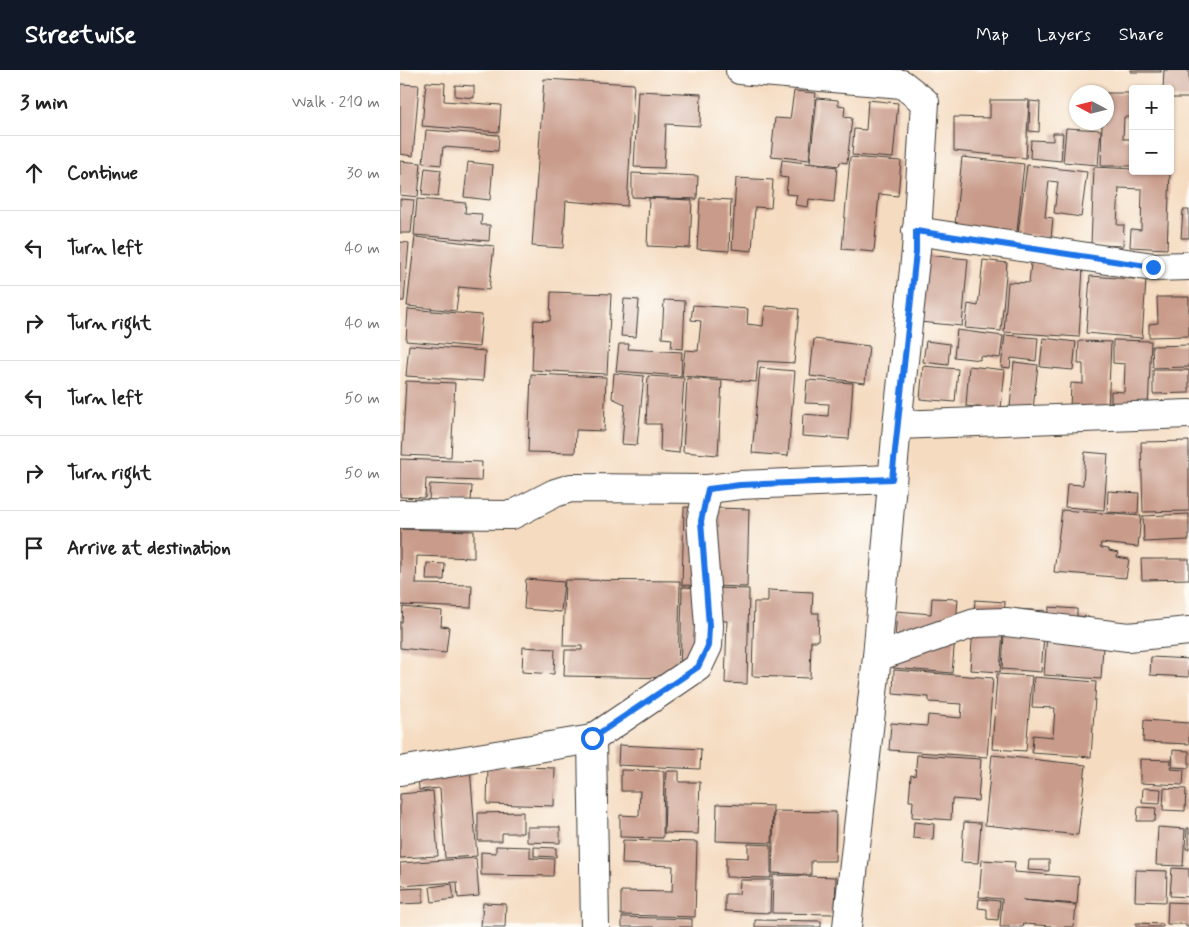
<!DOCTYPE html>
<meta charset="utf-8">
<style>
:root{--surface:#fff;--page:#f2f2f2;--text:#222;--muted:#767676;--line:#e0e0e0;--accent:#111827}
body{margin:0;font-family:Mynerve,sans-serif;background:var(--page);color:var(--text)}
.controls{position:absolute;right:15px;top:15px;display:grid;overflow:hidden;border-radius:5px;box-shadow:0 1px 4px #0004}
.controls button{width:45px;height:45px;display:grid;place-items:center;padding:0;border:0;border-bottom:1px solid var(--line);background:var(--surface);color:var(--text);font:25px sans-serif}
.compass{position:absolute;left:669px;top:15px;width:45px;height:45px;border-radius:50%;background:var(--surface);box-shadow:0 1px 4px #0004;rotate:277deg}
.stop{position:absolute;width:15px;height:15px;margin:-11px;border:4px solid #1a73e8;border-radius:50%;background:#fff}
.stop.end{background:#1a73e8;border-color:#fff;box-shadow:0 1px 5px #0008}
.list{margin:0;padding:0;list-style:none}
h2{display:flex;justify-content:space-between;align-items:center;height:65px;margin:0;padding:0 20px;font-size:21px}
h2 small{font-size:16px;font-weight:400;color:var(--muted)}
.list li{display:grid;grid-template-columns:32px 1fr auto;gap:15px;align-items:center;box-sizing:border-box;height:75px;padding:0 20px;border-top:1px solid var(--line)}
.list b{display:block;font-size:19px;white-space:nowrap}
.list em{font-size:16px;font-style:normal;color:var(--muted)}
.icon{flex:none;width:28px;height:28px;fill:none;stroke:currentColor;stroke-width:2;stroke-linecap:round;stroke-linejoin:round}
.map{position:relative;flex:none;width:789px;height:857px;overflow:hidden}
header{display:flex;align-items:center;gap:30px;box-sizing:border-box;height:70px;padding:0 25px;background:var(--accent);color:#fff}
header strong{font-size:24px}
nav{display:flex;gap:28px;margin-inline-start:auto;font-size:18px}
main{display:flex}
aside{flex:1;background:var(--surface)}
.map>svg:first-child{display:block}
.building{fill:#c99b8a}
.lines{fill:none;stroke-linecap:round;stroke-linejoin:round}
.minor-casing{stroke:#3d3935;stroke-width:30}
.minor{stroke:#fff;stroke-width:28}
.route{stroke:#1a73e8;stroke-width:6}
</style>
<header>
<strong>Streetwise</strong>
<nav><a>Map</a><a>Layers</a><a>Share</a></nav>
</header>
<main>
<aside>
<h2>3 min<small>Walk · 210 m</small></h2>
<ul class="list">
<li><svg class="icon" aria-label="ahead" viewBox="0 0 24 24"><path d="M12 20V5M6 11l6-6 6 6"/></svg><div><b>Continue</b></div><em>30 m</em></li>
<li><svg class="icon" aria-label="left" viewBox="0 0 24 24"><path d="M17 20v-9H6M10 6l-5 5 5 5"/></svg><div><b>Turn left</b></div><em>40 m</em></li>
<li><svg class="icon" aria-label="right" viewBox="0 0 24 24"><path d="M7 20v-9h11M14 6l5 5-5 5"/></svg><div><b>Turn right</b></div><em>40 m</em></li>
<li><svg class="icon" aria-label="left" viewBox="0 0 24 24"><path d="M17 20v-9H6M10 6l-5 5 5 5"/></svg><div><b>Turn left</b></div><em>50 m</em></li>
<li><svg class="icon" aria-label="right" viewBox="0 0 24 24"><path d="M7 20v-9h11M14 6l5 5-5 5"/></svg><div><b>Turn right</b></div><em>50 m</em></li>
<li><svg class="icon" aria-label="arrive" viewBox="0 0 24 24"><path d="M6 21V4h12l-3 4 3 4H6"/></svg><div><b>Arrive at destination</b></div></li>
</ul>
</aside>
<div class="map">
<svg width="789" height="857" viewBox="0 0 789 857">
<rect width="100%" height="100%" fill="#fdfcf7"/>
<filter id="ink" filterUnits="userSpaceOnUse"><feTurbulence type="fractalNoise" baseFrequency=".02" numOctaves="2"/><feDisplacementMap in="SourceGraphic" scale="10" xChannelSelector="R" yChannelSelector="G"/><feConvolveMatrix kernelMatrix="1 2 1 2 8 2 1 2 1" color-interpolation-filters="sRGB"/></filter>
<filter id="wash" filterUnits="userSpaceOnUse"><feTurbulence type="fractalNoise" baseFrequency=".0096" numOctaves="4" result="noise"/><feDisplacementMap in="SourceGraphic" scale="20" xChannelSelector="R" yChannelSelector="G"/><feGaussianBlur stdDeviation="1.12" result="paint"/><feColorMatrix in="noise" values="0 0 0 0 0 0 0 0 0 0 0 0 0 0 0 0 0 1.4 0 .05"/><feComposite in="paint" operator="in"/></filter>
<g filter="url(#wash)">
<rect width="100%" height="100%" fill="#f5dcc1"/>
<g id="blocks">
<!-- building -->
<g class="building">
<rect x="731" y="0" width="30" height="2"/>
<polygon points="764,0 789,0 789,28 770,28 770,19 763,19"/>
<polygon points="144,9 234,14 227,136 166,131 163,178 132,176"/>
<polygon points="26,12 45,13 44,31 101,35 99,62 22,56"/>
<polygon points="0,14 19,15 13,86 0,84"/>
<polygon points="55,15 74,16 74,28 55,26"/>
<polygon points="238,21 301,24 300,56 266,54 264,98 234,97"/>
<polygon points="394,21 416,23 409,90 371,86 375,48 390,49"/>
<polygon points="706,23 733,23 733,47 724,47 723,69 733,69 733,96 701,96 702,52 706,52"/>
<polygon points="417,28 438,30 438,35 445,36 444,47 452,48 447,93 440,92 439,96 410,92"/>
<polygon points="468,30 498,33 493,88 452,85 454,59 466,60"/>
<polygon points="590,30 629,30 626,88 554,81 554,47 590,48"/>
<polygon points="630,31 640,32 639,62 629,61"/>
<polygon points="666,58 701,60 698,95 663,92"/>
<polygon points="26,60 99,65 98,81 43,77 41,95 23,93"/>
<polygon points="653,63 663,63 661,91 630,88 631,70 653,71"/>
<polygon points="450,87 501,91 498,126 479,124 474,182 442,179"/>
<polygon points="562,87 624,94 617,162 555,155"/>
<polygon points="382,90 437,97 434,132 409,129 408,137 395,135 397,125 386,124 388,108 380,107"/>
<polygon points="0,91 21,93 18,127 0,125"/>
<polygon points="68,92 93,95 90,130 64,127"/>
<polygon points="627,95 687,102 681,147 654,143 658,112 649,111 645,147 653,148 651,168 618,163"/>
<polygon points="694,97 733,99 733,101 770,101 767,179 730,177 731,159 741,160 742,119 719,118 717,155 724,155 723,176 691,175"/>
<polygon points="25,98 41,100 38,127 22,125"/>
<polygon points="232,103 298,106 297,129 232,127"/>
<polygon points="336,108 373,110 371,138 355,137 352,181 332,179"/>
<polygon points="249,128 292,130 290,178 247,176"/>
<polygon points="300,128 331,130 329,181 297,179"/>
<polygon points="0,129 14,130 11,163 0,163"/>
<polygon points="17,129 66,133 65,143 82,144 81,155 90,155 89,171 14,165"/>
<polygon points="783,140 789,140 789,168 781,168"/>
<polygon points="15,167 94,176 89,220 59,217 56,241 7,236"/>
<polygon points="0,172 9,173 4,231 0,231"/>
<polygon points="526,185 568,189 562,256 519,252"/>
<polygon points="583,190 607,193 601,261 565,258 568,234 578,236"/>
<polygon points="631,193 683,197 679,267 604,262 608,212 629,213"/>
<polygon points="690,206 746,210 742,268 686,263"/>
<polygon points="151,222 211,224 207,304 132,300 134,250 150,251"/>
<polygon points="757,227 789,227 789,266 749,267 749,254 758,253"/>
<polygon points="224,229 239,230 236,267 221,266"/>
<polygon points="264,230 285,231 283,279 271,278 272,269 262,268"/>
<polygon points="293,235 348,239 347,254 363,256 365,236 399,239 394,293 358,291 356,312 282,306 285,280 298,281 301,251 291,250"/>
<polygon points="8,239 82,245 79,277 6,271"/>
<polygon points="557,260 603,266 600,288 580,286 580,290 554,287"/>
<polygon points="605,265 638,268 636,291 611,288 610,298 601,297"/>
<polygon points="643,268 676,272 673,300 640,297"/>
<polygon points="414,269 469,276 465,313 410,306"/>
<polygon points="713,270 751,271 748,341 711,340 711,321 724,322 725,294 713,293"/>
<polygon points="526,271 550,274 548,295 523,292"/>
<polygon points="679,271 711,272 708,342 670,340 671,313 683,314 683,294 678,294"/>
<polygon points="219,274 229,274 228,279 282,282 281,306 216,301"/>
<polygon points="9,275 85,281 83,311 6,306"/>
<polygon points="789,275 789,297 753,298 752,276"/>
<polygon points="614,292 638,295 633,339 610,337"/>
<polygon points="523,296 558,299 555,332 520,329"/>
<polygon points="569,296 605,300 601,339 566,336"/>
<polygon points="360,298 395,301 388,386 352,383"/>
<polygon points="753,300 789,300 789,323 753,324"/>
<polygon points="214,303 244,306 237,375 222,374 225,334 212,328"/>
<polygon points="131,304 206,307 204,361 176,360 175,383 128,382"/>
<polygon points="248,306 284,308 279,383 260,381 261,354 246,354"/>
<polygon points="287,308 322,311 318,385 283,382"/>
<polygon points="407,310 453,313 449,369 402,366 403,344 428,346 429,334 405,333"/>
<polygon points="6,311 55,313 51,387 2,385"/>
<polygon points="789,371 789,441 743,442 741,372"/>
<polygon points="685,382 708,384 704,440 665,437 667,414 683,415"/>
<polygon points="0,389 82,392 81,411 26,409 25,428 0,427"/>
<polygon points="30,414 72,416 71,432 29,430"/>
<polygon points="708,421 739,423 738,444 707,442"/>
<polygon points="284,437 349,439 347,517 282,515"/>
<polygon points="662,440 741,446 738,477 701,473 700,478 709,479 709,481 718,483 717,487 729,489 726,508 654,502"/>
<polygon points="789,444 789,470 744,472 743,446"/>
<polygon points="0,459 74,461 74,488 17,486 16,514 72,515 71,538 0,535"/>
<polygon points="741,489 789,489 789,509 742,510"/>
<polygon points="27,493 45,494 44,510 26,510"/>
<polygon points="126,509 164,512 161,542 124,539"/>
<polygon points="165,510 280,511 278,608 164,606 165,580 182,580 182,576 163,576"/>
<polygon points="282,517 349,519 347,614 325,613 327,551 297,550 301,584 300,613 280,612"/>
<polygon points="368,520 413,522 412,543 419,543 418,571 411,571 410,608 352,606 354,532 368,532"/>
<polygon points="532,528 558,529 552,603 493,598 497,541 531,544"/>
<polygon points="575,530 605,532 600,602 570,600"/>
<polygon points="3,537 42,541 41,556 49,557 46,583 0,578 0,552 2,552"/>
<polygon points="649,537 677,539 677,546 689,547 688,559 704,560 701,609 644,605"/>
<polygon points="617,539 646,541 641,602 602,599 604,564 615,564"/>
<polygon points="123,577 155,579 154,604 122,602"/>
<polygon points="751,587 789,589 789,607 750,605"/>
<polygon points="494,600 593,608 587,687 489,680 491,653 527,656 528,645 561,648 562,634 529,632 529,627 493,624"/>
<polygon points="597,604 632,606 626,681 592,679"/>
<polygon points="634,607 696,612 691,687 632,683 633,665 653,667 655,638 632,637"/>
<polygon points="744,650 789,653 789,674 743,672"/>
<polygon points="219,675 301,679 300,699 218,695"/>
<polygon points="773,680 789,681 789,698 772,697"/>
<polygon points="517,685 581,689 578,731 552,729 551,750 512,747 513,731 509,731 511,705 515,706"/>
<polygon points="592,685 686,695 678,765 585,755"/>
<polygon points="740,689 771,690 770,699 784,700 783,715 740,713"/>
<polygon points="88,696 155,698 154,736 87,734"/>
<polygon points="70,698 77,786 45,788 40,718 19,720 18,702"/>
<polygon points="221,700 264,701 263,768 220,767 220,745 239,746 240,721 221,721"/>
<polygon points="266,701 279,701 279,712 300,712 298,764 264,763"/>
<polygon points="743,718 761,719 760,734 742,733"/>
<polygon points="764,718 786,719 785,741 763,740"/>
<polygon points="33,721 38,786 0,788 0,724"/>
<polygon points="317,734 373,736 372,773 316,771"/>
<polygon points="738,737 756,738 755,751 737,751"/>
<polygon points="374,741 436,742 435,791 411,791 411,805 372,803"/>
<polygon points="123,742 123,763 102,763 102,771 78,771 78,743"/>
<polygon points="514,752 534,754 533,770 513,768"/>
<polygon points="564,752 581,753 578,793 561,792"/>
<polygon points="127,757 160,757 160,773 127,772"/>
<polygon points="758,757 785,759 783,796 756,795"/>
<polygon points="787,758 789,758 789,779 786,779"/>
<polygon points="223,770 297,772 295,847 221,845 221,821 272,822 273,796 222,794"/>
<polygon points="348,774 371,775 371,808 326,807 326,787 348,788"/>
<polygon points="96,776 130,777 130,788 154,789 153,806 81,805 81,782 96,783"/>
<polygon points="134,777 156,778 156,787 134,786"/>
<polygon points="76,788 79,826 58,828 57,812 0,816 0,793"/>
<polygon points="582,790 615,792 614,802 679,807 677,834 622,830 676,835 674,857 651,857 651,856 624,854 623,857 600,857 602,829 579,827"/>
<polygon points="629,790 649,790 649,801 628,800"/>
<polygon points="772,798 789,799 789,827 770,826"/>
<polygon points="736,800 767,801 766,832 735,831"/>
<polygon points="373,805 436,807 435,844 372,843"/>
<polygon points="340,810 371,810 370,843 325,841 325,824 339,824"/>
<polygon points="52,814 54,829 32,832 30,817"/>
<polygon points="23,818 23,833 0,834 0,819"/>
<polygon points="579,829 600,831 598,850 587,849 587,839 578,838"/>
<polygon points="768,832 789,833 789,857 786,857 786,854 767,854"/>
<polygon points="83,833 106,834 105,857 81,857"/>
<polygon points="222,847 292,849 292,857 222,857"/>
<polygon points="355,850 421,851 421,857 355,857"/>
<polygon points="736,853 763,854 763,857 736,857"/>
</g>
</g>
</g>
<g filter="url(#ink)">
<use href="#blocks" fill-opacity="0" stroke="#3d3935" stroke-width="1"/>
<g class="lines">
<!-- minor casing -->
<g class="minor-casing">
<g id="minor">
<polyline points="340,0 502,14 525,32 516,181 497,355 477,587 447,857"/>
<polyline points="516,161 753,197 789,196"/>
<polyline points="497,355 789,344"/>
<polyline points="0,444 112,445 155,423 171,418 308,419 340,415 492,409"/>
<polyline points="477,587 575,553 606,552 728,567 789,561"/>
<polyline points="192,669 195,857"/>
<polyline points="0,701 192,669 298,597 308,576 309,556 301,451 308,419"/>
</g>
</g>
<!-- minor -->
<use href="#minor" class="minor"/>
</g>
</g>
<g class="lines" filter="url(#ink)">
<!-- route -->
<polyline class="route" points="192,668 298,597 308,576 309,556 301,451 308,419 340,415 492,409 516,182 516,161 753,197"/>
</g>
</svg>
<div class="controls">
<button>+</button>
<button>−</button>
</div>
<svg class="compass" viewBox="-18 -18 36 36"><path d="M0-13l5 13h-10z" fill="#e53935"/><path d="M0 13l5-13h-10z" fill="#767676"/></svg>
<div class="stop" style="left:192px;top:668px"></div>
<div class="stop end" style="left:753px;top:197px"></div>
</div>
</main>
